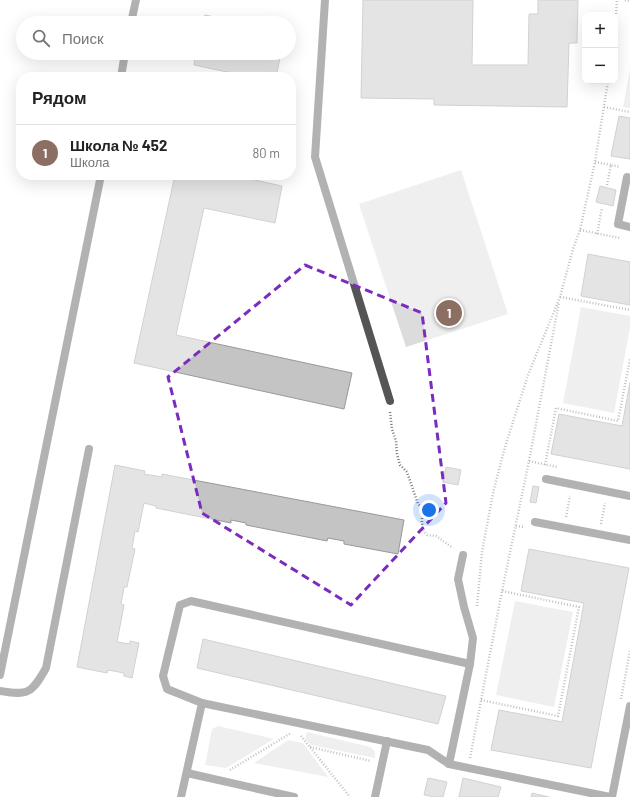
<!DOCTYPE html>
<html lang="ru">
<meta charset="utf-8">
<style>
:root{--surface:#fff;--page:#f6f6f6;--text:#222;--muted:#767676;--line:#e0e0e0;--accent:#d93025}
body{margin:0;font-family:Barlow,sans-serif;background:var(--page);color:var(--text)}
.controls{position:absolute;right:12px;top:12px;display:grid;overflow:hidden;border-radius:8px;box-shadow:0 4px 16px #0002}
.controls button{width:36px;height:36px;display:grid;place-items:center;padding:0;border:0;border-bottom:1px solid var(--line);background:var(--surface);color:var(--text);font:20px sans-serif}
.you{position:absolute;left:429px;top:510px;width:14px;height:14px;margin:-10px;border:3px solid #fff;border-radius:50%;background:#1a73e8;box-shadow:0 0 0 6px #1a73e833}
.badge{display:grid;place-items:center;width:26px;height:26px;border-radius:50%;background:var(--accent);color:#fff;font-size:13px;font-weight:700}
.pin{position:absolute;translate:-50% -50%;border:2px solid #fff;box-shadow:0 1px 4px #0006}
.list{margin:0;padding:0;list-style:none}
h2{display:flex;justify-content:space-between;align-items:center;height:52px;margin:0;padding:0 16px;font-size:17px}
h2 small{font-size:13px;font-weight:400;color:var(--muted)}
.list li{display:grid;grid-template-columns:26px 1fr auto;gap:12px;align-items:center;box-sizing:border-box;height:56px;padding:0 16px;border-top:1px solid var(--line)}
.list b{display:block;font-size:15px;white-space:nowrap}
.list p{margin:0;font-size:13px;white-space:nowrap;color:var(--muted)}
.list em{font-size:13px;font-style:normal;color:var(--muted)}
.icon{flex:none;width:22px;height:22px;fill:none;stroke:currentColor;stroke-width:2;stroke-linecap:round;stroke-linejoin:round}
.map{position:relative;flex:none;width:630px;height:797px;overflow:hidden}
.search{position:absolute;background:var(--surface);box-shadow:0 4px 16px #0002;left:16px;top:16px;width:280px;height:44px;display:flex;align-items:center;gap:10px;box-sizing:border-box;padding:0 14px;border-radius:22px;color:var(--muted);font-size:15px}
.panel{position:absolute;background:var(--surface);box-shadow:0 4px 16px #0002;left:16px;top:72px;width:280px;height:108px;border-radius:16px}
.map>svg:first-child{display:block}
.green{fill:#dcdcdc}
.building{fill:#c4c4c4;stroke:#999}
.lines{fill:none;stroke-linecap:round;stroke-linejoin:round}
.path{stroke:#777;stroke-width:2.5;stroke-dasharray:1 2;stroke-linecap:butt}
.service{stroke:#555;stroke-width:8}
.marked{fill:none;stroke:#7b2cbf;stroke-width:3;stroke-dasharray:8 5;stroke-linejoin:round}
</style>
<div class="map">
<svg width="630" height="797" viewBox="0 0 630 797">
<rect width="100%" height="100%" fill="#fff"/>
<!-- green -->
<g class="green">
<polygon points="630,69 630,108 623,107"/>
<polygon points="461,170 508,314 406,347 359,204"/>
<polygon points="581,307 630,316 630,328 614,413 563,403"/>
<polygon points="515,601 573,612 554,707 496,695"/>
<polygon points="218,726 274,739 226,768 205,765 212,729"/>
<polygon points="307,732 370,747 375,751 375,758 311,745 305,739"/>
<polygon points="288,740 303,743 328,777 254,763"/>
</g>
<!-- building -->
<g class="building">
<polygon points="363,0 473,0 472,65 528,65 529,14 538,14 538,0 578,0 577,43 569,43 567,107 434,105 434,99 361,98"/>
<polygon points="205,15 243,23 203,23"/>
<polygon points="196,53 281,53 276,77 251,77 194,65"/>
<polygon points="619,116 630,118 630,159 611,156"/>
<polygon points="175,175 232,175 282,186 275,223 204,208 176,335 352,373 344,409 134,363"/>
<polygon points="600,186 616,190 613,206 596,202"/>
<polygon points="588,254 630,262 630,305 581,296"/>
<polygon points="630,382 630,469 551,454 559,414 622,426"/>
<polygon points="115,465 145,471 144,474 162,477 162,474 404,520 398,554 344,544 344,541 328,538 327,541 246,525 246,523 231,520 231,523 156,508 156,506 144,503 138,532 135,531 132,548 135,549 127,587 124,587 121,604 124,605 117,642 130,644 130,641 139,643 132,678 124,676 124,673 108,670 107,673 77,667"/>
<polygon points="446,467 461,470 458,485 443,482"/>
<polygon points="533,486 539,487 536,503 530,502"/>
<polygon points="529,549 629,568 591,768 491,750 499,710 562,722 584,603 521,591"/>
<polygon points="203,639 446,696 438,724 197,668"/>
<polygon points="428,778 447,782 443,797 435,797 424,795"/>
<polygon points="463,778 501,787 498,797 459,797"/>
<polygon points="532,793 549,797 531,797"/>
</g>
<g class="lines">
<!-- path -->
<g class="path">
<polyline points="625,0 630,1"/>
<polyline points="615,29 617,0"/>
<polyline points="604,107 630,112"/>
<polyline points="595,162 611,165"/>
<polyline points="607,185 611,165 620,167"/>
<polyline points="580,230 620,238"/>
<polyline points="597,234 602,208"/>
<polyline points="560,297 630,310"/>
<path d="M390,412L392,429L396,441L397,454L400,465L407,472L418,504L423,509C422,519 420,527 427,535L436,536L453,548"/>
<polyline points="529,461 559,302"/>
<polyline points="545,465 556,408 618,421 630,359"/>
<polyline points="566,517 570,496"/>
<polyline points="601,524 605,503"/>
<polyline points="516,526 525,527"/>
<polyline points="477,606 482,552 493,493 505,447 528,375 560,297 573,249 580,230 595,162 608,81"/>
<polyline points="621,699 630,651"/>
<polyline points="481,700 558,716 579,607 502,591"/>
<polyline points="301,736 350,797"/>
<polyline points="310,747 371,761"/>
<polyline points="470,758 502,591 529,461 557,467"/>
<polyline points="230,770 291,733"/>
</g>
<!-- service -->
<g class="service">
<polyline points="325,0 315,157 390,401"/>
<polyline points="131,23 136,0"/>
<polyline points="121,77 125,53"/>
<polyline points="630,178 627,177 618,224 630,227"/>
<polyline points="546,479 630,496"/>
<polyline points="535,522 630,540"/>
<polyline points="463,555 458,579 464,607 473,638 470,664"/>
<polyline points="0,675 101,175"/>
<path d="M0,691C28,696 32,693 46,668L89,449"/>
<polyline points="202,703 428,750 449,764 610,797"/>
<polyline points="187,773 294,797"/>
<polyline points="181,797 202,703 167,689 163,676 180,605 191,601 470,664 449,764"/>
<polyline points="375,797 387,741"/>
<polyline points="612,797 630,706"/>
</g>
</g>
<!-- marked area -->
<path d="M0 0H630V797H0ZM305,265L422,313L446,503L351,605L202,513L168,377Z" fill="#fff" fill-opacity=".55" fill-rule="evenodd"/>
<path class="marked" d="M305,265L422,313L446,503L351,605L202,513L168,377Z"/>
</svg>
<div class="controls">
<button>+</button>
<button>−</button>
</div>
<div class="you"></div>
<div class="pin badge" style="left:449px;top:313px;background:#8d6e63">1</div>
<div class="search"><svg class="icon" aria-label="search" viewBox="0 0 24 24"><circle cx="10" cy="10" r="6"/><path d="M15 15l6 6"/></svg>Поиск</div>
<section class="panel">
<h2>Рядом<small></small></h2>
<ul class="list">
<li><span class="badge" style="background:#8d6e63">1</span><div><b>Школа № 452</b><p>Школа</p></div><em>80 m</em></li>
</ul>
</section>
</div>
